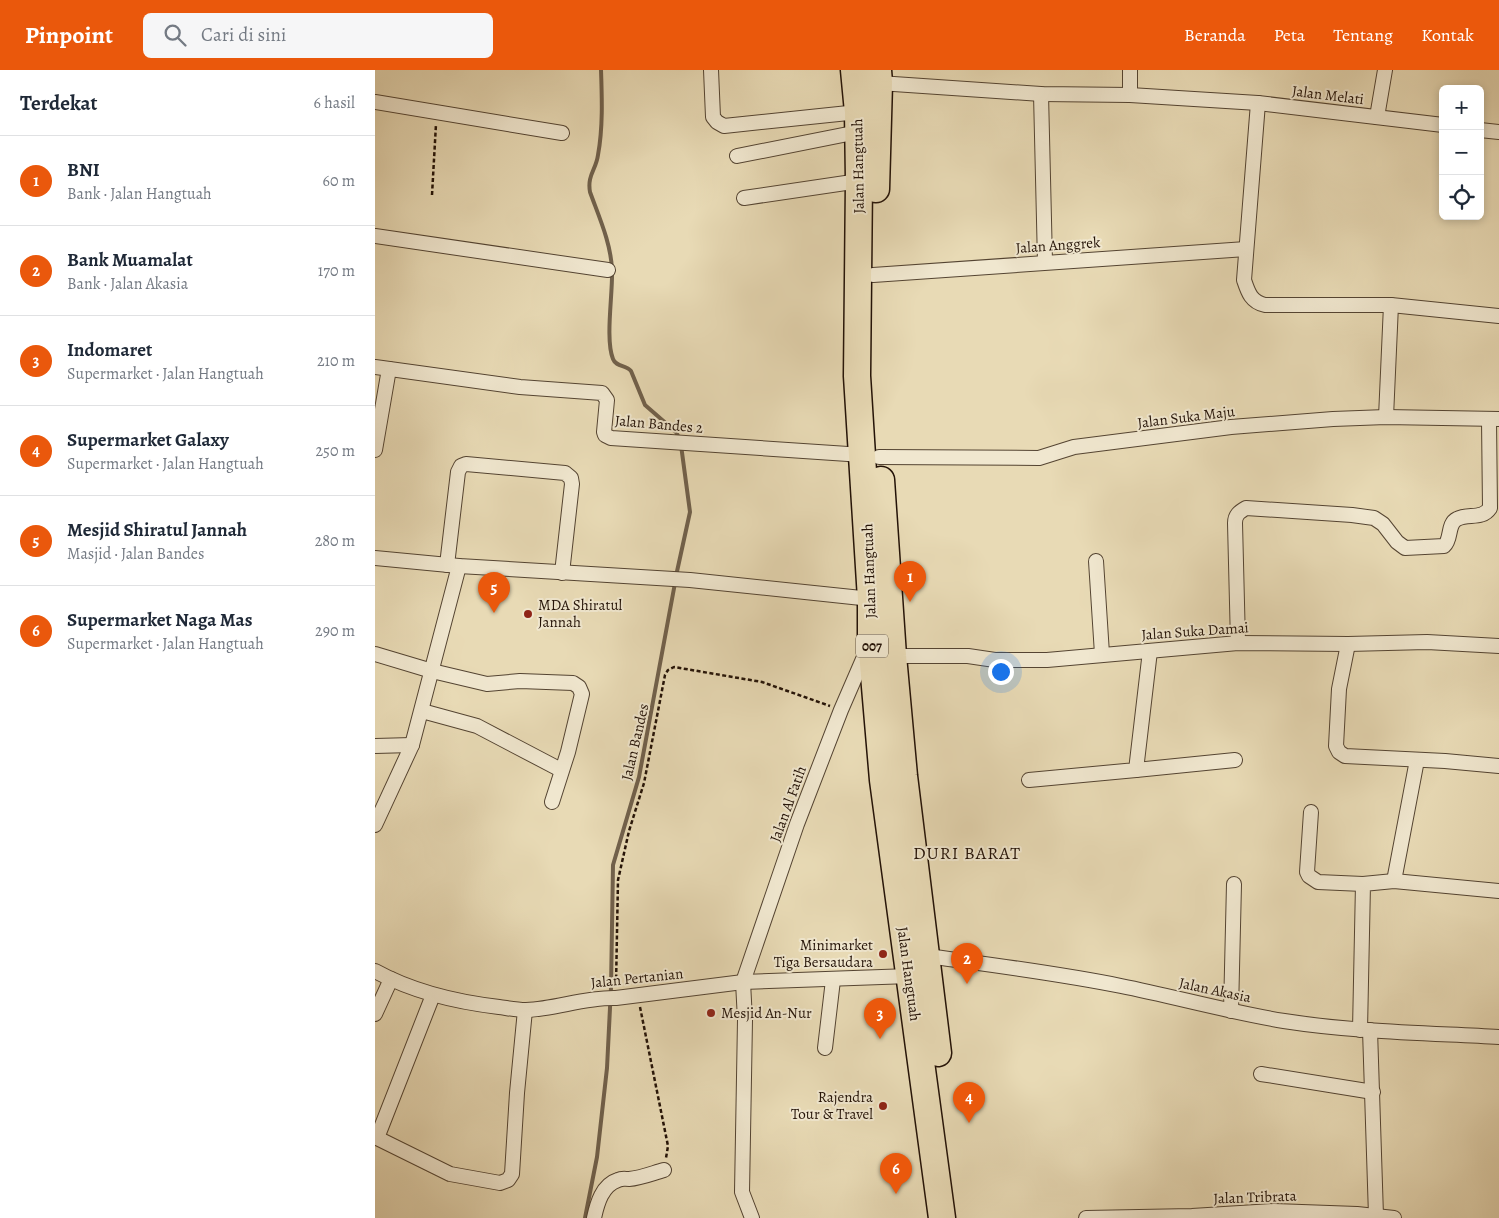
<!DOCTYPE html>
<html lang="id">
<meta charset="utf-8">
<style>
:root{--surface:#fff;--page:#f6f6f7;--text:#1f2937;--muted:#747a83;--line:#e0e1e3;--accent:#ea580c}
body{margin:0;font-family:Alegreya,serif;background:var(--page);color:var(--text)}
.controls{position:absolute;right:15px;top:15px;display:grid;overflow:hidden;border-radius:8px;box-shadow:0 2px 8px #0003}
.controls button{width:45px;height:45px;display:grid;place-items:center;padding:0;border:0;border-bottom:1px solid var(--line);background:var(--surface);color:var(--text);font:25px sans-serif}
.you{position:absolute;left:625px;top:601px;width:18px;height:18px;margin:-12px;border:4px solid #fff;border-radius:50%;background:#1a73e8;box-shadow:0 0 0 8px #1a73e833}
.badge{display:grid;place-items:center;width:32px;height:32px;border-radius:50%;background:var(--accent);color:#fff;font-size:16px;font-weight:700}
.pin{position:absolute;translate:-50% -41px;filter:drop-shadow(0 1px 2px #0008)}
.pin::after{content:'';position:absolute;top:26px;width:18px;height:15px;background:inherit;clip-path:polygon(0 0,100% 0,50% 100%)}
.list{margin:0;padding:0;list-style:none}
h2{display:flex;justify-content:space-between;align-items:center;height:65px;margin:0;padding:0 20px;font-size:21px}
h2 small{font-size:16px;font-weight:400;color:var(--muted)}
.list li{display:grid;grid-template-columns:32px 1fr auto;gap:15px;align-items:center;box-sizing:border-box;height:90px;padding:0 20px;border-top:1px solid var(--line)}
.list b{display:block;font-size:19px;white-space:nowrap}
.list p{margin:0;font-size:16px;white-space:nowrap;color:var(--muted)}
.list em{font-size:16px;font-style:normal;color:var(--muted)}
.icon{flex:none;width:28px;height:28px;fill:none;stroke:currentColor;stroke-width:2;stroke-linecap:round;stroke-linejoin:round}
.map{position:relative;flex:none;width:1124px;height:1148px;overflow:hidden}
header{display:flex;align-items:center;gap:30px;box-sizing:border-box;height:70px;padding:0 25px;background:var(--accent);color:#fff}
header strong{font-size:24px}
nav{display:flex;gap:28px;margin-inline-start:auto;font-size:18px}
.search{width:350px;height:45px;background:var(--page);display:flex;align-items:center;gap:12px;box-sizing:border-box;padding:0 18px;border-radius:8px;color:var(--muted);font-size:19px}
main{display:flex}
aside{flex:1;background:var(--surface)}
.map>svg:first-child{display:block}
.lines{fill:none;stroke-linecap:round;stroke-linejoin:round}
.stream{stroke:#71614c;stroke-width:4}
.street-casing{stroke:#544432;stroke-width:16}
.highway-casing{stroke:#231207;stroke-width:29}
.path{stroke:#231207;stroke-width:2.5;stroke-dasharray:4 2.5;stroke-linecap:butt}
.street{stroke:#f0e7cf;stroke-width:14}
.highway{stroke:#e8dab5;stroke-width:26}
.poi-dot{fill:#8f2418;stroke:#f0e7cf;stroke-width:2}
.labels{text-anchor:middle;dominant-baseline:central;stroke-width:4;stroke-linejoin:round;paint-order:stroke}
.shield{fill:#f0e7cf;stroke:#605243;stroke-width:1}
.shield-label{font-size:14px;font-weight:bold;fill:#231207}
.street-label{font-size:15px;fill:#231207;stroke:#f0e7cf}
.poi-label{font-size:15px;fill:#231207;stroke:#f0e7cf;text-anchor:start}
.quarter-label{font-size:18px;letter-spacing:1px;fill:#231207;stroke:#f0e7cf}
</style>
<header>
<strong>Pinpoint</strong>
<div class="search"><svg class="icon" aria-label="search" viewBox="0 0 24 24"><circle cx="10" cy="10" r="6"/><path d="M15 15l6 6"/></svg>Cari di sini</div>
<nav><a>Beranda</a><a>Peta</a><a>Tentang</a><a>Kontak</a></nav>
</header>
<main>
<aside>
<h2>Terdekat<small>6 hasil</small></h2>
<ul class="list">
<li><span class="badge">1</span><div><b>BNI</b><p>Bank · Jalan Hangtuah</p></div><em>60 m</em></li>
<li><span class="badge">2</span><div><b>Bank Muamalat</b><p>Bank · Jalan Akasia</p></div><em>170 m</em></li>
<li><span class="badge">3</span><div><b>Indomaret</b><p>Supermarket · Jalan Hangtuah</p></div><em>210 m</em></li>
<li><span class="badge">4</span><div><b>Supermarket Galaxy</b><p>Supermarket · Jalan Hangtuah</p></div><em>250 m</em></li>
<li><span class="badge">5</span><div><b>Mesjid Shiratul Jannah</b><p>Masjid · Jalan Bandes</p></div><em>280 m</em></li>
<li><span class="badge">6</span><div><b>Supermarket Naga Mas</b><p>Supermarket · Jalan Hangtuah</p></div><em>290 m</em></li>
</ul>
</aside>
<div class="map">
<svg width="1124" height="1148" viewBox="0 0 1124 1148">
<rect width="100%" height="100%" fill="#e8dab5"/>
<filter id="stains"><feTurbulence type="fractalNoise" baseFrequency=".004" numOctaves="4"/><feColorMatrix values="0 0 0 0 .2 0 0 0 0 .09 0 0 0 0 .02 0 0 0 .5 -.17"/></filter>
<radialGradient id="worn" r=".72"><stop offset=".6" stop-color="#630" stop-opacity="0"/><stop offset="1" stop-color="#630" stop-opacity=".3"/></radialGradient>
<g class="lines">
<!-- stream -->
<g class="stream">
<path d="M226,0C227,28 228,58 223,85C221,100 212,105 215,122C224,147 236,173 237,200C238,223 230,269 238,289C241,297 251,295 256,301L270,335L301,362L304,368"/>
<polyline points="301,506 315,442 306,375"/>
<polyline points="210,1148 222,1087 232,998 236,918 238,795 264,707 300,513"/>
</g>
<!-- street casing -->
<g class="street-casing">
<g id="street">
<polyline points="336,0 338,47 342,52 349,56 483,42"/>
<polyline points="504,13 666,24 755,25 883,33 1068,55"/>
<polyline points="666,24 670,192"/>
<polyline points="755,25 755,0"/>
<polyline points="0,32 187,63"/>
<path d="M883,33L869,210C873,222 876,232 890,235H1016L1124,246"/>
<polyline points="1002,47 1010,0"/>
<polyline points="1105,60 1124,62"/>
<polyline points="362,86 483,62"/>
<polyline points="369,128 484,111"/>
<polyline points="0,166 233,200"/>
<polyline points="498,205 871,179"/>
<polyline points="0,297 145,317 227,323 232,330 229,362 230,365 236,368 488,385"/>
<polyline points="1011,347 1016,235"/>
<polyline points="0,380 14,299"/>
<polyline points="504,387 664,388 699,377 856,357 958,349 1011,347 1124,349"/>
<polyline points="0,488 84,496 315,510 496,529"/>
<polyline points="721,491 727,584"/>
<polyline points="72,495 83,402 86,396 91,394 190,403 196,408 197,414 187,503"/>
<path d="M863,573L860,453C860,445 864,442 871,438L977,445L999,448L1008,454L1022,472L1030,478L1069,476C1077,469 1072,454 1082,449C1093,443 1107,450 1115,438L1114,350"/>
<polyline points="973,574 964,619 961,676 964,682 970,686 1070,691 1124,696"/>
<polyline points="0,584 57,601 112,614 145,611 198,613 204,617 207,624 193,682 177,732"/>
<polyline points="518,586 593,586 620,590 672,590 863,573 973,574 1052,572 1124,576"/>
<polyline points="47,641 102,656 186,700"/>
<polyline points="0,676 37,675"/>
<polyline points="761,700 860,690"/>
<polyline points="654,710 761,700 775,581"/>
<polyline points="936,742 932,802 934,806 943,812 988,814"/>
<polyline points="0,755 37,675 84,496"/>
<polyline points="1019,811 1042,690"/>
<path d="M552,886C617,895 682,903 746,916C801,927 854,942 909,951C980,962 1052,963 1124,967"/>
<path d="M0,901C38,922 81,932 124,937C132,938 142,940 151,940C181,939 210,927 241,928L368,912L535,906"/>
<polyline points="856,941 859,814"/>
<polyline points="0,944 16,909"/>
<polyline points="985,960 988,814 1019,811 1124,821"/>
<polyline points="995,960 1001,1146"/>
<polyline points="450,978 458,910"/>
<polyline points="886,1004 998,1022"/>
<polyline points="0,1067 75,1104 125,1113 133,1110 137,1104 142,1023 150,940"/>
<polyline points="2,1068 58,925"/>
<path d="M219,1148C222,1134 227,1115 243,1110C247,1108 250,1109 254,1109C266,1108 278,1103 289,1100"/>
<polyline points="377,1148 367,1122 370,950 368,912 422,754 466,640 492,580"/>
<polyline points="711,1148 817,1146 899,1141 982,1144 1019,1148"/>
</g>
</g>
<!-- highway casing -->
<g class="highway-casing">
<g id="highway">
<polyline points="479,0 483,42 484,111 482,306 496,529 496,570 508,710 567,1148"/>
<polyline points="501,119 504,13 503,0"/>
<polyline points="506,410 518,586 529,706 563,983"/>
</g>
</g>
<!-- path -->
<g class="path">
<polyline points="57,125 61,54"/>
<polyline points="241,915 243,810 254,761 269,713 290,605 293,600 299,597 387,612 455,636"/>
<polyline points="265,937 293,1076 291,1088"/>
</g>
<!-- street -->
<use href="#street" class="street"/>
<!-- highway -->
<use href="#highway" class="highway"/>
</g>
<!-- markers -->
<g class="poi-dot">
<circle cx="153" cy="544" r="5"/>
<circle cx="508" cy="884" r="5"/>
<circle cx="336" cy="943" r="5"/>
<circle cx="508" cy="1036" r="5"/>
</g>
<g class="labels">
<!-- shield labels -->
<rect class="shield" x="481" y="564.5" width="32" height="23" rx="4"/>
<g class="shield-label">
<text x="497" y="576">007</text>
</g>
<!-- street labels -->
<g class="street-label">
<text transform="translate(953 25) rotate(7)">Jalan Melati</text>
<text transform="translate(483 96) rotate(-91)">Jalan Hangtuah</text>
<text transform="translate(683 175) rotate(-4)">Jalan Anggrek</text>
<text transform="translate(811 347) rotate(-7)">Jalan Suka Maju</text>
<text transform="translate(284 354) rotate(5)">Jalan Bandes 2</text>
<text transform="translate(494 501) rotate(-92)">Jalan Hangtuah</text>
<text transform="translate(820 561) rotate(-4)">Jalan Suka Damai</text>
<text transform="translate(260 672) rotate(-77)">Jalan Bandes</text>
<text transform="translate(413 734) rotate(-70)">Jalan Al Fatih</text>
<text transform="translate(534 904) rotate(82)">Jalan Hangtuah</text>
<text transform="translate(262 908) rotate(-6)">Jalan Pertanian</text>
<text transform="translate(840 920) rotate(12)">Jalan Akasia</text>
<text transform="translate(880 1127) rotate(-2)">Jalan Tribrata</text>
</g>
<!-- poi labels -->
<g class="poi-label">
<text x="163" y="535">MDA Shiratul<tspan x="163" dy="17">Jannah</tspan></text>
<text x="498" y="875" text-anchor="end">Minimarket<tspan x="498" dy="17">Tiga Bersaudara</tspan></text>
<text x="346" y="943">Mesjid An-Nur</text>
<text x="498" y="1027" text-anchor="end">Rajendra<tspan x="498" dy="17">Tour &amp; Travel</tspan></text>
</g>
<!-- quarter labels -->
<g class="quarter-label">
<text x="592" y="783">DURI BARAT</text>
</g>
</g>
<rect width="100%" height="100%" filter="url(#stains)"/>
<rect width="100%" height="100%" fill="url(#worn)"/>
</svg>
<div class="controls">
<button>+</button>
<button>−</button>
<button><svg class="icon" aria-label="locate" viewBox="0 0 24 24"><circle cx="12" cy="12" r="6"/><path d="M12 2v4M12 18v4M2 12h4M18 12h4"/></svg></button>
</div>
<div class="you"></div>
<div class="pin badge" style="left:535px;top:532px">1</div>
<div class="pin badge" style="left:592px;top:914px">2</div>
<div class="pin badge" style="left:505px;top:969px">3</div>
<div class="pin badge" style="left:594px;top:1053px">4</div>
<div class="pin badge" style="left:119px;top:543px">5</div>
<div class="pin badge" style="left:521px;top:1124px">6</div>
</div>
</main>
